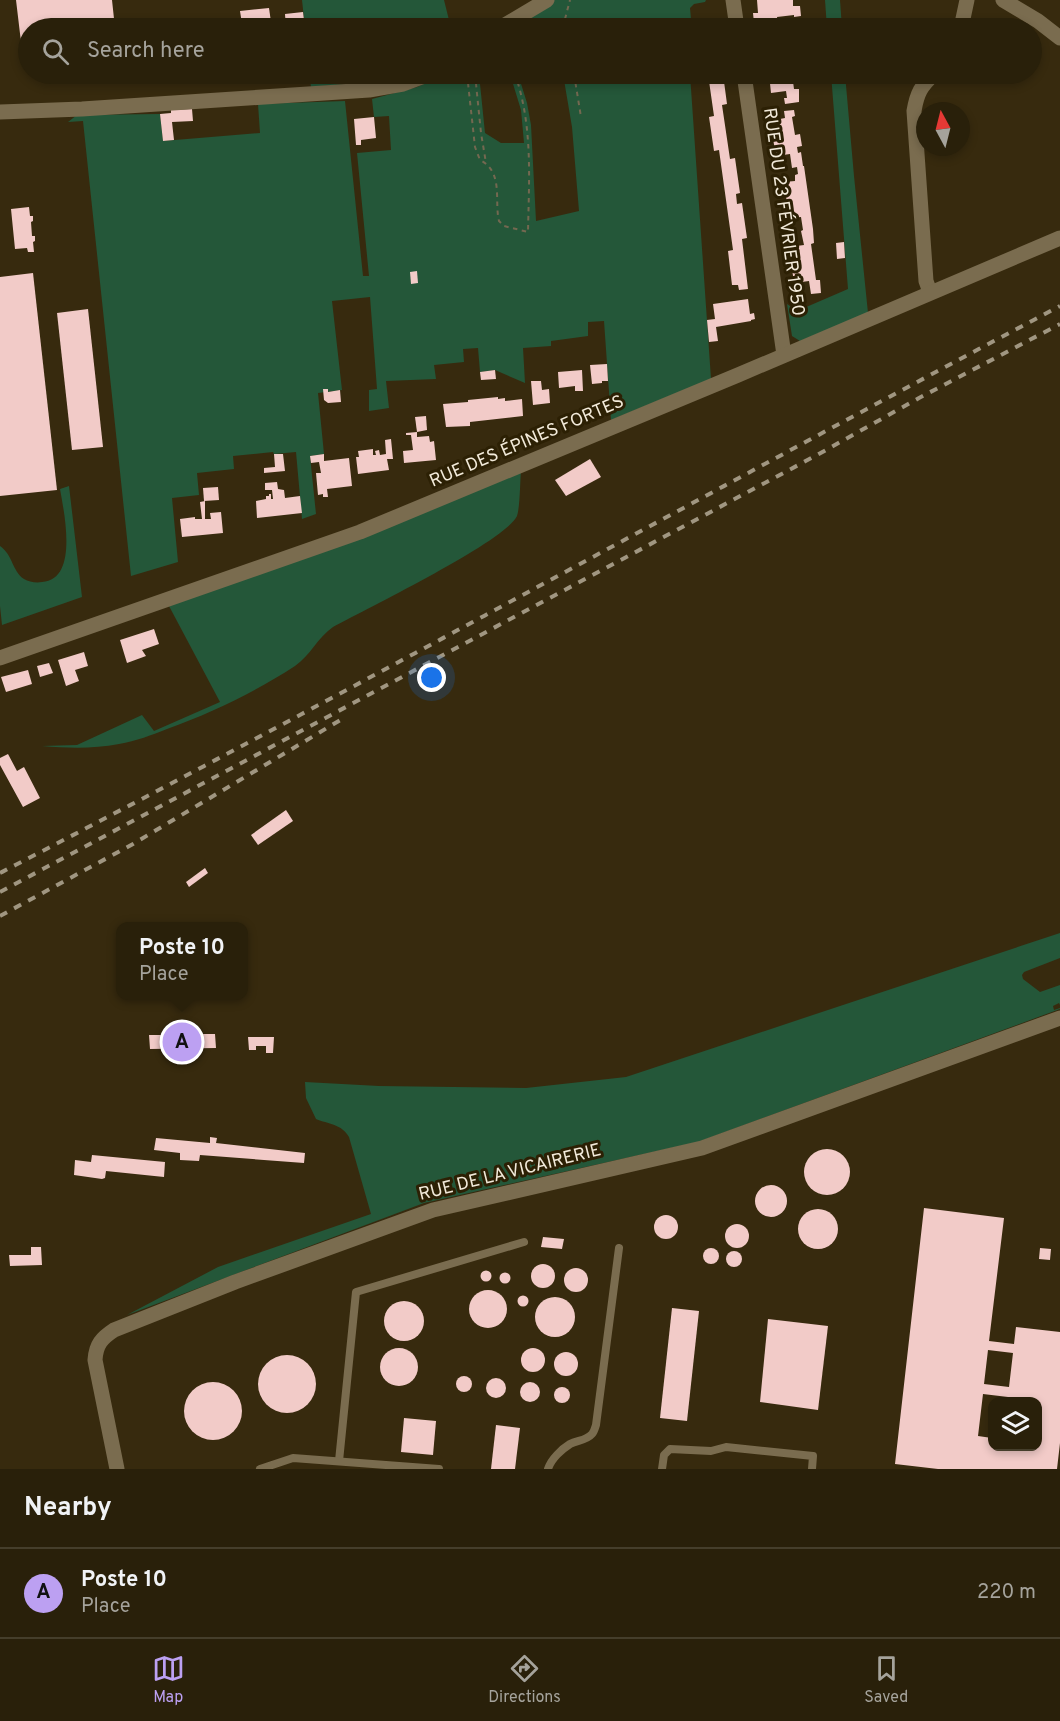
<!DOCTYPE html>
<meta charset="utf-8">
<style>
:root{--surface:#29200a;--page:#312813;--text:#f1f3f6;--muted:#a5a39c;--line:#453e2b;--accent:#bca0f2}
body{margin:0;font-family:Overpass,sans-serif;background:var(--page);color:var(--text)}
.controls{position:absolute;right:18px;bottom:18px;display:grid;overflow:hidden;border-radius:12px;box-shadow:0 3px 9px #0003}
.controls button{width:54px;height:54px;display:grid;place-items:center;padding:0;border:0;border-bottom:2px solid var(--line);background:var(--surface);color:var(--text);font:30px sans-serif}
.compass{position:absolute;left:916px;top:102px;width:54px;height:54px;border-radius:50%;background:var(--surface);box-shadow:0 3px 9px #0003;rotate:353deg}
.you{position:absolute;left:432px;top:678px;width:21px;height:21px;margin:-15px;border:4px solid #fff;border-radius:50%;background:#1a73e8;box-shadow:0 0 0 9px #1a73e833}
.badge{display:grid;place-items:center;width:39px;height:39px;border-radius:50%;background:var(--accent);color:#111;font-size:20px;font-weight:700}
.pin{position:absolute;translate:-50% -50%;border:3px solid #fff;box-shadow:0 2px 6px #0006}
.popup{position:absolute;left:116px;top:922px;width:132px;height:78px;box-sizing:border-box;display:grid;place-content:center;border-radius:12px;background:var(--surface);filter:drop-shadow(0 2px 4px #0005);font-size:20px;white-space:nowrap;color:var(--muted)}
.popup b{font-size:22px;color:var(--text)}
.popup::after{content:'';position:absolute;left:50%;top:100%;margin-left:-12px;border:12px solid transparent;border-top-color:var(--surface)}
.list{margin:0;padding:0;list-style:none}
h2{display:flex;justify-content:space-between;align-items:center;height:78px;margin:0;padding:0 24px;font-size:26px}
h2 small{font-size:20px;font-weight:400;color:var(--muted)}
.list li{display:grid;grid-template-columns:39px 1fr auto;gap:18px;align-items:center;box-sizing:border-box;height:90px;padding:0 24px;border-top:2px solid var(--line)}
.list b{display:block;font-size:22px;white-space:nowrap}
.list p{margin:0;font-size:20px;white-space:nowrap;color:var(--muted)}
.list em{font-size:20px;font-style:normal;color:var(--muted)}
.icon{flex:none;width:33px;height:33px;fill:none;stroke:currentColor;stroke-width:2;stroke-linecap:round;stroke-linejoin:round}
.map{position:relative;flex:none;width:1060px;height:1469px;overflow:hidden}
.search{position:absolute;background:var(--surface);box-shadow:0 3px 9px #0003;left:18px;right:18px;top:18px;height:66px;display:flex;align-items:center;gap:15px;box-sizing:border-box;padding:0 21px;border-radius:33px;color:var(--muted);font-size:22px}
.sheet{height:168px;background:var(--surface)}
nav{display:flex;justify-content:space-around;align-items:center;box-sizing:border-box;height:84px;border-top:2px solid var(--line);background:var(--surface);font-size:16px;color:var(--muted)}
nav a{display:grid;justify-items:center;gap:3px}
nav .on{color:var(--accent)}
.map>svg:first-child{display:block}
.green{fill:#245739}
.building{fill:#f2cbc8;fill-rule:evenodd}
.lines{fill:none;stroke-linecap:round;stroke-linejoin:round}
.path{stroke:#736850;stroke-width:2;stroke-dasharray:4.5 4.5;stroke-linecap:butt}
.lane{stroke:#7a6c4f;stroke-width:8}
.street{stroke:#7a6c4f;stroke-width:15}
.rail{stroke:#a09681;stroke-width:4;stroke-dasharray:8 8;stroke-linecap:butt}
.labels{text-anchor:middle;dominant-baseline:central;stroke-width:6;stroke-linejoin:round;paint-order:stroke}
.street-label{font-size:18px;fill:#f2eada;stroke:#2c2004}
</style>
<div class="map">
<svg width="1060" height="1469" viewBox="0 0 1060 1469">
<rect width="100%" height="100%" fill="#372a0e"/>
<!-- green -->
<g class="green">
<polygon points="302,0 444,0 451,28 305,28"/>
<path d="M552,0H706L705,2L694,4L690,8L691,19L687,20L688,28H555C539,9 540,25 525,28C520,30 513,28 509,28Z"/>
<polygon points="825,0 840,0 842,28 827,28"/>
<polygon points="309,74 404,74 369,82 311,87"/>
<polygon points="447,74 479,74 485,133 501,143 524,143 521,110 510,74 518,74 527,103 531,125 536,221 579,211 572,127 563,74 690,74 711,379 611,420 604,321 588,322 588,336 551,341 551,346 523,348 525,383 495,370 480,372 478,348 463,349 464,362 434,365 436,379 386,381 389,408 369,411 369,390 377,389 370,297 332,301 342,390 318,393 324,454 310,456 316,514 302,519 296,452 274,454 273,452 233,456 234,469 197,473 199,495 172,498 178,562 131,576 83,121 68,122 77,115 160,114 163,141 260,133 258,104 345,101 363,276 369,276 357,153 391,150 389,116 374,117 372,99 417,87"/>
<polygon points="831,74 845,74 854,176 868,313 800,341 792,336 787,304 797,311 848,289"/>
<path d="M521,471C520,482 520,507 517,516C506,541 364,610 333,627C318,637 310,656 295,666C255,692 212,713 167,729C152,735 136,741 119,744C93,749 68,748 42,746L77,745L142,715L154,731L220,702L169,606Z"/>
<path d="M69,486L82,597L2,625L0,606V546C13,555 12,571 24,579C29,582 36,583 42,582C79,580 64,512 60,489Z"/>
<path d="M1060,933V958L1024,972L1022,975L1023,979L1040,992L1060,985V1005L1059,1003L1053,1006L1054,1010L1060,1008V1009L698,1142L424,1203L127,1315L218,1267L371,1214L349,1137C342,1124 328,1124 316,1119L306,1098L305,1082L379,1086L526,1088L626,1077Z"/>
</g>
<!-- building -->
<g class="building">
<polygon points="16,0 112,0 115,28 28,28 28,41 21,42"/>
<polygon points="757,0 793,0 793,6 800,6 801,16 794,17 794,15 777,17 778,24 766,26 765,19 759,20 759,23 754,23 753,13 758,13"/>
<polygon points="269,8 271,22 242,24 240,11"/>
<polygon points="303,12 305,28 286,28 285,14"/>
<polygon points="708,74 723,74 727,104 722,105 730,159 735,158 740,193 736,194 737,204 742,203 747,238 742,239 748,289 739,290 738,285 732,285 728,251 733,250 719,150 714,151 709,117 714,116"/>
<polygon points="769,74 792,74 794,89 799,89 799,102 785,104 784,98 787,98 786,91 771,93"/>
<polygon points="192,109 193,121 172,122 174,140 163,141 160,114 171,113 171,110"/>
<polygon points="794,110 795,116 792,117 795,135 800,134 802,146 797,147 798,153 801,152 803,166 804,166 813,229 814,243 811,244 816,280 820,280 821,293 811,294 809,281 794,283 789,247 804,245 801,231 803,230 801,217 789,218 784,182 795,181 795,175 798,174 797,167 792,168 790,154 776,156 770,121 785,118 784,111"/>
<polygon points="374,117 376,138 361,140 361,145 356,145 354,119"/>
<polygon points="29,207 30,216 33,216 33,221 31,222 32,236 35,236 35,241 33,242 34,252 28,252 27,248 15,249 11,209"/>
<polygon points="844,242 845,258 837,259 836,243"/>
<polygon points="417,271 418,283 411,284 410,272"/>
<polygon points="33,273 57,490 0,496 0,277"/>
<polygon points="748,299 750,314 754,313 755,319 751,320 751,321 716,327 718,341 709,342 707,320 715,319 713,304"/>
<polygon points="88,309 103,447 72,450 57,313"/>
<polygon points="607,364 608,381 602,381 602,383 592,384 590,365"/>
<polygon points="495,370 496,379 481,380 480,372"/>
<polygon points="582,370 583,391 575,391 575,386 559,388 558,372"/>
<polygon points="531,381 541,381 542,390 549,389 550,403 533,405"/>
<polygon points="323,389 328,389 328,392 340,390 341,402 328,403 324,400"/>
<polygon points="498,397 498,399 505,398 505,401 522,399 523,416 470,422 470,426 446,427 443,404 468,402 468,400"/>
<polygon points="426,416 427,430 417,432 415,417"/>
<polygon points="417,432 417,437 429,436 430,442 434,441 436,460 404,463 403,451 413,450 411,435 406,435 406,433"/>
<polygon points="391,439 393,459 387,459 389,470 358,474 356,457 359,457 358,451 373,449 373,455 376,455 375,451 379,450 380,455 386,454 385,440"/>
<polygon points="274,454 283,454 285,471 264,473 264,468 275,467"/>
<polygon points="324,454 324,461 349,458 352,486 327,489 328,497 323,497 323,494 318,495 316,473 321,473 319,462 311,463 310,456"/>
<polygon points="590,459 601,477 566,496 555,480"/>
<polygon points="277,482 278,489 284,490 285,498 300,496 302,513 257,518 256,501 266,499 266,496 269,496 269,494 271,494 271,499 273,499 272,490 265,490 265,483"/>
<polygon points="218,487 219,500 204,501 203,488"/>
<polygon points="205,501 205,519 211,519 210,513 221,512 223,533 182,537 180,519 195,517 195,519 202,519 200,502"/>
<polygon points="154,629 159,644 142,650 146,656 127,663 120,640"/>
<polygon points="84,652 88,666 75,670 79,681 66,686 58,660"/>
<polygon points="49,663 53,673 40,677 37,666"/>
<polygon points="28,670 32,684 6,692 1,677"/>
<polygon points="8,754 17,771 24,767 40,798 23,807 0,765 0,758"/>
<polygon points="286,810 293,821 258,845 251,835"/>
<polygon points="205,868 208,873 189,887 186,882"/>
<polygon points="181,1027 189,1029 190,1034 215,1034 216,1048 150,1049 149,1035 175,1035 177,1030"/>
<polygon points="248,1037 274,1037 273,1053 266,1053 266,1046 256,1046 256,1050 249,1050"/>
<polygon points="210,1137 217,1138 216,1143 305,1153 304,1163 200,1155 199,1161 180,1160 180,1153 154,1150 156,1138 210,1143"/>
<circle cx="827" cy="1172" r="23"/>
<polygon points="92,1155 165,1162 164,1177 106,1171 105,1178 102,1179 74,1175 75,1160 91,1162"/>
<circle cx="771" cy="1201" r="16"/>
<path d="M924,1208L1004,1218L989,1341L1014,1344L1016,1327L1060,1332V1443L1057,1469H938L895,1464ZM988,1350L1013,1353L1009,1387L984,1384ZM983,1394L1008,1397L1007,1401H1038V1446H992V1438L978,1436Z"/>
<circle cx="818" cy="1229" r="20"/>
<circle cx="666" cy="1227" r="12"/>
<circle cx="737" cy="1236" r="12"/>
<polygon points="543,1237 564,1239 562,1249 541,1247"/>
<polygon points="31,1247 41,1247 42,1265 10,1266 9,1255 31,1255"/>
<polygon points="1040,1248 1051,1249 1050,1260 1039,1259"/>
<circle cx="711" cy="1256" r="8"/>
<circle cx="734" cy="1259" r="8"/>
<circle cx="543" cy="1276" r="12"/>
<circle cx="576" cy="1280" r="12"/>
<circle cx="486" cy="1276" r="5.5"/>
<circle cx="505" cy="1278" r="5.5"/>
<circle cx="488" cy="1309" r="19"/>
<circle cx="523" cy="1301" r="5.5"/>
<circle cx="555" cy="1317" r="20"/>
<circle cx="404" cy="1321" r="20"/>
<polygon points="672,1308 699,1311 687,1421 660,1418"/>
<polygon points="768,1319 828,1326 818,1410 760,1402"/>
<circle cx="399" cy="1367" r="19"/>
<circle cx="533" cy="1360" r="12"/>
<circle cx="566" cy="1364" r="12"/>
<circle cx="287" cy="1384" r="29"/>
<circle cx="464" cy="1384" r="8"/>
<circle cx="496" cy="1388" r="10"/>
<circle cx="213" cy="1411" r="29"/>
<circle cx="530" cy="1392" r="10"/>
<circle cx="562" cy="1395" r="8"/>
<polygon points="404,1418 436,1421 433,1455 401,1452"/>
<polygon points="496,1425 520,1428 515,1469 491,1469"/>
</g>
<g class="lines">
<!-- path -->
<g class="path">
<polyline points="566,28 565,19 570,0"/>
<path d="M467,74L475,147L480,160C504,172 494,201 499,221L504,226L528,232C529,178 533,126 515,74"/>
<polyline points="475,74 481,133 486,163"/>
<polyline points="574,74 581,117"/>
</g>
<!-- lane -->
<g class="lane">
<polyline points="339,1461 356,1292 524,1242"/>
<polyline points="260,1469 293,1458 439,1469"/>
<path d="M548,1469C551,1459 562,1449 570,1444C577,1440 586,1441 592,1434C594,1432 595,1428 596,1425L619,1248"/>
<polyline points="662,1469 664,1455 670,1449 711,1451 726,1447 813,1456 812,1469"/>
</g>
<!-- street -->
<g class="street">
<polyline points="733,0 737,28"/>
<polyline points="1003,0 1038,21 1060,38"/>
<polyline points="500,28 547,0"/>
<polyline points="961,28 967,0"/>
<polyline points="744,74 784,355"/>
<polyline points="0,112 82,109 369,90 403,84 430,74"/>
<path d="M930,292L926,281L914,111C917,93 921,86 934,74"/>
<polyline points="0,658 360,532 738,375 1060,238"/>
<path d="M117,1469L95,1360C96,1344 102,1338 114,1330L235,1282L433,1210L702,1148L1060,1018"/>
</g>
<!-- rail -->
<g class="rail">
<path d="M0,873C356,689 706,493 1060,306"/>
<polyline points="0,892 817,455 919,398 1060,324"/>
<polyline points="0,916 133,844 342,719"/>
</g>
</g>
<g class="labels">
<!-- street labels -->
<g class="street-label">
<text transform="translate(783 212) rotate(82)">RUE DU 23 FÉVRIER 1950</text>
<text transform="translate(527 442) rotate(-23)">RUE DES ÉPINES FORTES</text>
<text transform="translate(510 1173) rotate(-14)">RUE DE LA VICAIRERIE</text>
</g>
</g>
</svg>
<div class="controls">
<button><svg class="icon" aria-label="layers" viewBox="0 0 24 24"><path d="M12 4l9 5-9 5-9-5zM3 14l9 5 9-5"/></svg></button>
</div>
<svg class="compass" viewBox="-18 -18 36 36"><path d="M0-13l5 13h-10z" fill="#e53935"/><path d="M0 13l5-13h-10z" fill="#a5a39c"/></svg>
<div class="you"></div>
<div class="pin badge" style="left:182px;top:1042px">A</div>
<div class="popup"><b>Poste 10</b>Place</div>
<div class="search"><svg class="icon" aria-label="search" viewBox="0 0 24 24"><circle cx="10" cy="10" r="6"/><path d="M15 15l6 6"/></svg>Search here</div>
</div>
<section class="sheet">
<h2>Nearby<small></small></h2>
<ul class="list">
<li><span class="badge">A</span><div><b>Poste 10</b><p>Place</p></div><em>220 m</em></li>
</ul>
</section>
<nav>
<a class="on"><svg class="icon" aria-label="map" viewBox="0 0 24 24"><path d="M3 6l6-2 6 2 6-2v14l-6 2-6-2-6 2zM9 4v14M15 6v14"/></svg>Map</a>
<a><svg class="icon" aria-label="directions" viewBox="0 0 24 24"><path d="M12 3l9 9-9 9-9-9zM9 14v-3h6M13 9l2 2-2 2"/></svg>Directions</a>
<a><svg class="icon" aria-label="saved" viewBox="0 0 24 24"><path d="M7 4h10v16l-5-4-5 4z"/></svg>Saved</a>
</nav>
